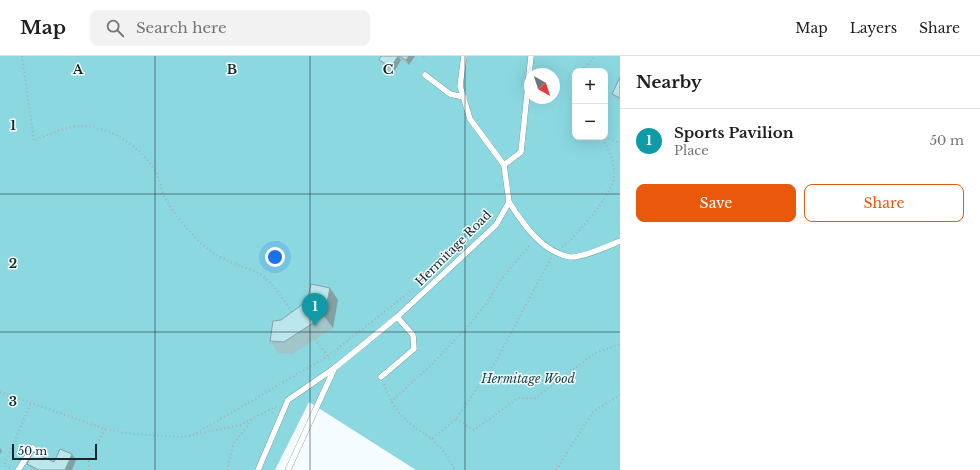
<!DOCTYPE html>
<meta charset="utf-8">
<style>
:root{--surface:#fff;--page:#f2f2f2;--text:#202124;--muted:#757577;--line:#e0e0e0;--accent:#ea580c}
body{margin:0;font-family:"Libre Baskerville",serif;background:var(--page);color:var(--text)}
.controls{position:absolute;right:12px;top:12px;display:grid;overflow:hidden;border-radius:8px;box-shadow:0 4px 16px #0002}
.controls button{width:36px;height:36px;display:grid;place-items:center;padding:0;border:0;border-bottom:1px solid var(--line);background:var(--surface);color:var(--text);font:20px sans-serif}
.compass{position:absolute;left:524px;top:12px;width:36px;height:36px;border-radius:50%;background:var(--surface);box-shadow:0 4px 16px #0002;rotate:141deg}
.scale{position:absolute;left:12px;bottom:10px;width:85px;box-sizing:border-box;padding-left:4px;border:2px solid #17282a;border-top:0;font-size:11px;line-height:14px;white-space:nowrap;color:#17282a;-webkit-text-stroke:3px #f4fcfd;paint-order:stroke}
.you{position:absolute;left:275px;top:201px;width:14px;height:14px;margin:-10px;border:3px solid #fff;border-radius:50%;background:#1a73e8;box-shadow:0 0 0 6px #1a73e833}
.badge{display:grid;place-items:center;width:26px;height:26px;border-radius:50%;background:var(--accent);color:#fff;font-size:13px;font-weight:700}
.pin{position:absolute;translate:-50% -33px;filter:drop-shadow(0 1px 2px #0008)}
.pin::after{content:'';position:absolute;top:21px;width:14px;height:12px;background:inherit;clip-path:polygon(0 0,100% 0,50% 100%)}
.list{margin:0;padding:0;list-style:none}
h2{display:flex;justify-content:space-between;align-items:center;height:52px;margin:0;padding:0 16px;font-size:17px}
h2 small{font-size:13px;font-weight:400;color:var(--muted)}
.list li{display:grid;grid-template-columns:26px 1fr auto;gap:12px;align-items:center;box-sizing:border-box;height:64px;padding:0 16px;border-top:1px solid var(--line)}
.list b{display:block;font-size:15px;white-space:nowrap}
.list p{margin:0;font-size:13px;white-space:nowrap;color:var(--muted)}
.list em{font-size:13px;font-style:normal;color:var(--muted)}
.actions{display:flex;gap:8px;padding:12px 16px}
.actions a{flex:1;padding:9px 0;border:1px solid var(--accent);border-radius:8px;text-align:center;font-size:14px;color:var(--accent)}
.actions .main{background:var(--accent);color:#fff}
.icon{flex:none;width:22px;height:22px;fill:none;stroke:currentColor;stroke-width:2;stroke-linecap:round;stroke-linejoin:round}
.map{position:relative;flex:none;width:620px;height:414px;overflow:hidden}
header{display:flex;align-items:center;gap:24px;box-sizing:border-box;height:56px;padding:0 20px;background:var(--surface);border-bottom:1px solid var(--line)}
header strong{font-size:19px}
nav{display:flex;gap:22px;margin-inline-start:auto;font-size:14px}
.search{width:280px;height:36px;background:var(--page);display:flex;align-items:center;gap:10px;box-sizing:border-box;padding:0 14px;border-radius:8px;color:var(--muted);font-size:15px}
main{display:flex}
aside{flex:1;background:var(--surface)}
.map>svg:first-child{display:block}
.green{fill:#8bd8e1;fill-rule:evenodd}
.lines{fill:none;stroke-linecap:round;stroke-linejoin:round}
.lane-casing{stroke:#557e83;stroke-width:6}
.path{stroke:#a6b1b3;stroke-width:2;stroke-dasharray:1 3;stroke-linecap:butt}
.lane{stroke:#fff;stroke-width:5.5}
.wall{fill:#a1c6ca}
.shaded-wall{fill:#83a1a4}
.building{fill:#bbe6eb;stroke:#83a1a4}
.grid{fill:none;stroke:#17282a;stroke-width:1;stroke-opacity:0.55}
.labels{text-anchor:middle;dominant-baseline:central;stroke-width:3;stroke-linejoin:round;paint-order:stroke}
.street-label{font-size:12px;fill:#17282a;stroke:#f4fcfd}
.park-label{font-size:12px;font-style:italic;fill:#143d42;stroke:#f4fcfd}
.grid-label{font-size:13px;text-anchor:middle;font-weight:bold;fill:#17282a;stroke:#f4fcfd;stroke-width:3;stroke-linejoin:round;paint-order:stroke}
</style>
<header>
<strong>Map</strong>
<div class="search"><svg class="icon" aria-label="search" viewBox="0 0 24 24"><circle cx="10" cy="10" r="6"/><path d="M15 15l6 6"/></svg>Search here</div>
<nav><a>Map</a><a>Layers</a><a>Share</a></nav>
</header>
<main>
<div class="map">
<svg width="620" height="414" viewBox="0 0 620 414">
<rect width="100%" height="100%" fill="#f4fcfd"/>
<!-- green -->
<path class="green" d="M0,0H620V414H416L309,346L275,414H0ZM575,15H605V81H575ZM530,18H554V42H530Z"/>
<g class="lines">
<!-- lane casing -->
<g class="lane-casing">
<g id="lane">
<polyline points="425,19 450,38 464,41"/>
<polyline points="504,109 521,96 531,0"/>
<path d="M509,146C523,168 542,196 570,201C583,202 608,190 620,185"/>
<polyline points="381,321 414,293 413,279 397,261"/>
<polyline points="18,414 33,392"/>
<polyline points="258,414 288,344 336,311 397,261 496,169 509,146 504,109 470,63 460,30 464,0"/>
<polyline points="288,414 335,311"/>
</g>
</g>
<!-- path -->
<g class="path">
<path d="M22,0L34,85C46,79 68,70 81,70C109,70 142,91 156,116C160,124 161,134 165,142C175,159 188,175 203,189C213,198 227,205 240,210C245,212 252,213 257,216C273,226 282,242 293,257"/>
<polyline points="583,15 594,0"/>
<polyline points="605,81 620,87"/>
<path d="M562,191C575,183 613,136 614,122C615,107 609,94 602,81"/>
<polyline points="315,283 331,305"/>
<path d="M384,328C395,358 406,366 432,383L456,363L496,305L551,202"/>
<polyline points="0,336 105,373 133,378 183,381 240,369 277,350"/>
<polyline points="391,346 430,310 471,267 490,242 500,225 531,188"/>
<polyline points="456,363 474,374 518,342 535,342 595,297 620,288"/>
<polyline points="193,379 328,300 416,231"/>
<polyline points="432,383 445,397 455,414"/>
<polyline points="10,412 4,409 31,347"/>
<polyline points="89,414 89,403 105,373"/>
<polyline points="227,414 234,387 253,363"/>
<polyline points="556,414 593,356 620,339"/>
</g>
<!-- lane -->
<use href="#lane" class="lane"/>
</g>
<!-- wall -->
<g class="wall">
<polygon points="381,0 415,0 409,9 401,4 394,16 382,8 379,4"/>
<polygon points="420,0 426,0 423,3"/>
<polygon points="620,21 620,45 615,42 612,38"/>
<polygon points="338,244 333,272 293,298 278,297 270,285 281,264"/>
<polygon points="72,398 76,404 72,414 32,414 27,408 54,406"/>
</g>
<!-- shaded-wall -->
<g class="shaded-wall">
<polygon points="398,0 401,4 394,16 391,11"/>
<polygon points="409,0 415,0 409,9 406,4"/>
<polygon points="330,232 338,244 333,272 324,260"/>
<polygon points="0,392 2,395 0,398"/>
<polygon points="72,398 76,404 72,414 65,414"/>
</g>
<!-- building -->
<g class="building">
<polygon points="381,0 398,0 391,11 379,4"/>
<polygon points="399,0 409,0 406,4"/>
<polygon points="620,21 620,42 612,38"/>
<polygon points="311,228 330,232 324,260 284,286 270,285 273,265 281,264 307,245"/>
<polygon points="60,393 72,398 65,414 39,414 27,408 33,396 54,406"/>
</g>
<!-- grid -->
<path class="grid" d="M155,0V414M310,0V414M465,0V414M0,138H620M0,276H620"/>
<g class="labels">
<!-- street labels -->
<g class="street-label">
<text transform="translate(453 192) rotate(-45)">Hermitage Road</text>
</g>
<!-- park labels -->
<g class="park-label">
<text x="528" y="322">Hermitage Wood</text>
</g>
</g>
<g class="grid-label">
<text x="78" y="18">A</text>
<text x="232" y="18">B</text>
<text x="388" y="18">C</text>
<text x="13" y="74">1</text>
<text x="13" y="212">2</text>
<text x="13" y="350">3</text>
</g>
</svg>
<div class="controls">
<button>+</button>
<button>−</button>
</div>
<svg class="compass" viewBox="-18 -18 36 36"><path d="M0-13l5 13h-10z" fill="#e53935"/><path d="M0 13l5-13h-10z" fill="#757577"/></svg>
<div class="scale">50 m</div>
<div class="you"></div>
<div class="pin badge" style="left:315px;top:270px;background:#0f9aa8">1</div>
</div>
<aside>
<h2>Nearby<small></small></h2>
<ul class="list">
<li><span class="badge" style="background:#0f9aa8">1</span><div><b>Sports Pavilion</b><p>Place</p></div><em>50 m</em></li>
</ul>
<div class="actions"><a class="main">Save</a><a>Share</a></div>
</aside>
</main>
